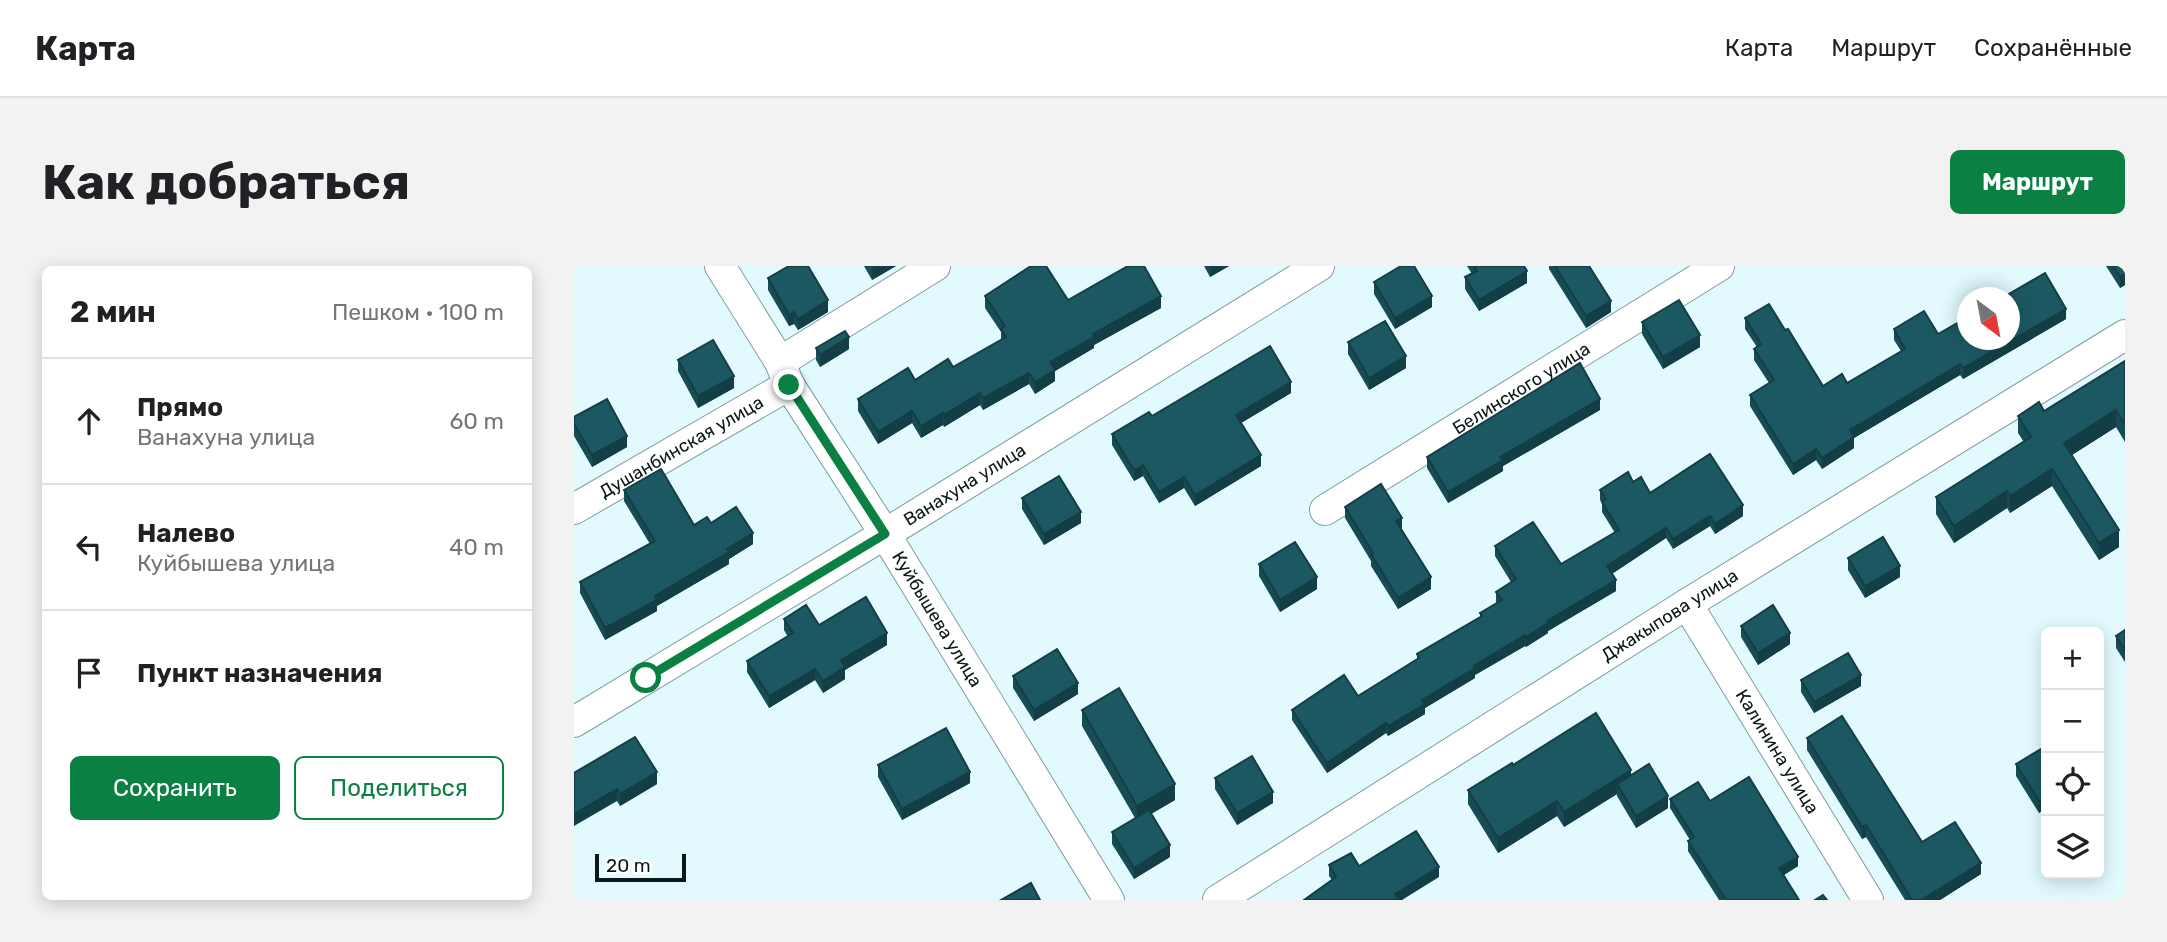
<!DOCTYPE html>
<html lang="ru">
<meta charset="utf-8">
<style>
:root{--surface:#fff;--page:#f2f2f2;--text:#202124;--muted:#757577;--line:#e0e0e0;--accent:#0b8043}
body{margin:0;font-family:Rubik,sans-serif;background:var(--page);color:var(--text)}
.controls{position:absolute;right:21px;bottom:21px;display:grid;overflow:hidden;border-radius:10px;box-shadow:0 4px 18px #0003}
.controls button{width:63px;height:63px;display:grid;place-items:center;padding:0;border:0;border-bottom:2px solid var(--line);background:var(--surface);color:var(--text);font:35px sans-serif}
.compass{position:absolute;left:1383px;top:21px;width:63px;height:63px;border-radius:50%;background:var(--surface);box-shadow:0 4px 18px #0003;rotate:148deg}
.scale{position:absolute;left:21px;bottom:18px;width:91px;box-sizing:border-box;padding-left:7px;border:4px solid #0c1719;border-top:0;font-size:19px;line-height:24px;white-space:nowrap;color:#0c1719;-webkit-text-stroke:5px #fff;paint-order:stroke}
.stop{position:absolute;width:21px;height:21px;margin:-16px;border:5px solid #0b8043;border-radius:50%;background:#fff}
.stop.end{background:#0b8043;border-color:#fff;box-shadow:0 2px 7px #0008}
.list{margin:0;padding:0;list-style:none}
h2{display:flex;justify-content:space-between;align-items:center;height:91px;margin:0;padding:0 28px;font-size:30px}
h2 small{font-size:23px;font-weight:400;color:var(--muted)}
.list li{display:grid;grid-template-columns:46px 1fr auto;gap:21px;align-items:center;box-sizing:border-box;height:126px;padding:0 28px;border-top:2px solid var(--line)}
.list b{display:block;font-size:26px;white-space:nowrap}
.list p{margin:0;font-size:23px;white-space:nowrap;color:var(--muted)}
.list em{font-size:23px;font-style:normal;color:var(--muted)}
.actions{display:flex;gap:14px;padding:21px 28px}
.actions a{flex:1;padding:16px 0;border:2px solid var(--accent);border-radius:10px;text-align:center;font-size:24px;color:var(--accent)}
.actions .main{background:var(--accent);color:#fff}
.icon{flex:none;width:38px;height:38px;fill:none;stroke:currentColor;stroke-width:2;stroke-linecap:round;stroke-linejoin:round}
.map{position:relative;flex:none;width:1551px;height:634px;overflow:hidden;border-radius:10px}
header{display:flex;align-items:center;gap:42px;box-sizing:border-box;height:98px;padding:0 35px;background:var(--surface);border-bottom:2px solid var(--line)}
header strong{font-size:33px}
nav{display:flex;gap:38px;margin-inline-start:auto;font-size:24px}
.intro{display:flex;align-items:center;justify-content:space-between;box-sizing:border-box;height:168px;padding:0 42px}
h1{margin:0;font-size:49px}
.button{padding:18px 32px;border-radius:10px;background:var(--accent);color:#fff;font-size:24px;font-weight:700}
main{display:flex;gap:42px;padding:0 42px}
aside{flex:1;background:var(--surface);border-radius:10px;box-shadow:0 4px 18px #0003}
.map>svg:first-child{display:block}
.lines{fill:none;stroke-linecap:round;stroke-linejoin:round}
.minor-casing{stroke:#809ba0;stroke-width:32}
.minor{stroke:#fff;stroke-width:30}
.wall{fill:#184c54}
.shaded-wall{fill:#143e45}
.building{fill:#1c5862;stroke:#143e45;stroke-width:2}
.route{stroke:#0b8043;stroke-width:9}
.labels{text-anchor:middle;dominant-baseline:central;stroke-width:7;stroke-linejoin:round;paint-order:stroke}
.street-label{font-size:18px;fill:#0c1719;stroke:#fff}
</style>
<header>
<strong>Карта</strong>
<nav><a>Карта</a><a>Маршрут</a><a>Сохранённые</a></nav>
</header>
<div class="intro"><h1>Как добраться</h1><a class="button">Маршрут</a></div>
<main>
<aside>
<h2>2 мин<small>Пешком · 100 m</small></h2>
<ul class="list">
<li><svg class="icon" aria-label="ahead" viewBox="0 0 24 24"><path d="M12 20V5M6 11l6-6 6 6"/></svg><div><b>Прямо</b><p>Ванахуна улица</p></div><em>60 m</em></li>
<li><svg class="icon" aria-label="left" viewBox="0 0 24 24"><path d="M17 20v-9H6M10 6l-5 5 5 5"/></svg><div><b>Налево</b><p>Куйбышева улица</p></div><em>40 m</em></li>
<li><svg class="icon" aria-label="arrive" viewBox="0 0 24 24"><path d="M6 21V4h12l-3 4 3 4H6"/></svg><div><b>Пункт назначения</b></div></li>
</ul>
<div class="actions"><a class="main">Сохранить</a><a>Поделиться</a></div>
</aside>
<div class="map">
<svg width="1551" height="634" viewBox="0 0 1551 634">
<rect width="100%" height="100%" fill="#e2fafe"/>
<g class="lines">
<!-- minor casing -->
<g class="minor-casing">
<g id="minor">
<path id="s1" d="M146,0L206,96L215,119L311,268L535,634"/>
<polyline points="206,96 361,0"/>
<path id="s2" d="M0,243L215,119"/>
<path id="s3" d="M751,244L1145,0"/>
<path id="s4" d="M1113,338L1294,634"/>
<path id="s5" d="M0,456L311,268L745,0"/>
<path id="s6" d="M644,634L1113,338L1551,69"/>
</g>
</g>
<!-- minor -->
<use href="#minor" class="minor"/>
</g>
<!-- wall -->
<g class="wall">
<polygon points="290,0 322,0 298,14"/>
<polygon points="630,0 655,0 636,11"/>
<polygon points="893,0 950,0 953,17 905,45 891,23 891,11 898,8"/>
<polygon points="975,0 1015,0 1037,46 1012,62 975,3"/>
<polygon points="1532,0 1551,0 1551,19 1546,22"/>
<polygon points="194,12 254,46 224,64 220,58 215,60 194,24"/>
<polygon points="800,16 858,41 821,63 800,28"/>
<polygon points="411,30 494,34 587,42 520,79 520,82 481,105 481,115 461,128 455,118 409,144 406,139 370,161 369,159 347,172 338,157 304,178 284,145 284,133 379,101 427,74 427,66 411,42"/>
<polygon points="1171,52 1211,64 1249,120 1273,117 1327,85 1320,74 1320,63 1364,68 1492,53 1389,113 1386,109 1280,172 1280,182 1248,203 1242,194 1219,209 1176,140 1176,129 1195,117 1180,94 1180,83 1183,81 1171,63"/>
<polygon points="1068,56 1126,81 1089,103 1068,68"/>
<polygon points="774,76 832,102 795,124 774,88"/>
<polygon points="242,82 275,83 246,101 242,94"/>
<polygon points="104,94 160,122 124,142 104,105"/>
<polygon points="1551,95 1551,176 1542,161 1498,189 1545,281 1525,294 1478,220 1436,247 1433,242 1380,277 1362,248 1362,231 1450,176 1444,167 1444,150 1470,145"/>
<polygon points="717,127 667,157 687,200 621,240 610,222 585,237 569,210 560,215 538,179 538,168 578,150"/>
<polygon points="1026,144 929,200 929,205 874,237 853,202 853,191"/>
<polygon points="0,151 53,181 18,201 0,170"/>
<polygon points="1059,216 1076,227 1169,250 1141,268 1136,260 1099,283 1092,272 1038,308 1042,325 974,365 974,367 952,381 951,380 901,409 901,412 851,442 851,448 814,470 812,467 753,507 718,454 718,444 784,430 843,394 843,388 906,351 906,347 923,337 922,336 922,326 937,316 921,290 921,280 987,298 1041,267 1028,246 1028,237 1026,234 1026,224"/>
<polygon points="50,224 120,259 137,257 179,278 155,293 155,298 83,340 83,345 31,374 6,327 6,316 76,278 50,235"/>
<polygon points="448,232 507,257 470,279 448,243"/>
<polygon points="771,241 828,264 857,323 824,343 797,300 797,295 771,252"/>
<polygon points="1274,292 1326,311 1291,332 1274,304"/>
<polygon points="685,298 743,323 706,346 685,310"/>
<polygon points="210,353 245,359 313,379 271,404 271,413 249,427 241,414 195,442 173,406 173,395 214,371 210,364"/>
<polygon points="1167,360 1216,378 1184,399 1167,371"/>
<polygon points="1551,364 1551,396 1542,382 1542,370"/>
<polygon points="439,410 504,428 460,455 439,422"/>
<polygon points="1227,414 1287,420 1240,447 1227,426"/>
<polygon points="508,444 601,534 577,548 596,591 560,613 538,578 538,566 561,552 508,460"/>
<polygon points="1233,472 1348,576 1407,608 1366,634 1331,634 1292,571 1288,573 1233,484"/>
<polygon points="1472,480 1472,542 1465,547 1442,510 1442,498"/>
<polygon points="304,499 396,517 328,554 304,511"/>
<polygon points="939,499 1057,509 1094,542 1062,562 1043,530 1043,528 990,561 983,550 924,587 894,538 894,524"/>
<polygon points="0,507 83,518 46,540 43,535"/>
<polygon points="641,512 699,537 663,559 641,523"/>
<polygon points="1096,533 1136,535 1224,600 1210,609 1225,634 1145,634 1114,585 1114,575 1116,574 1096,542"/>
<polygon points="755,599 785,600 865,611 758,614 755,610"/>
</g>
<!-- shaded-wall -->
<g class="shaded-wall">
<polygon points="302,0 322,0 298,14 298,2"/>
<polygon points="636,0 655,0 636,11"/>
<polygon points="953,5 953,17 905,45 905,34"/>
<polygon points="1551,7 1551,19 1546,22 1546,11"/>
<polygon points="587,30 587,42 520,79 520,82 481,105 481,115 461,128 461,116 476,96 519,68"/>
<polygon points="858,30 858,41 821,63 821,52"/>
<polygon points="254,34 254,46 224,64 224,53"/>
<polygon points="1037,35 1037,46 1012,62 1012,50"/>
<polygon points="1492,43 1492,53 1389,113 1389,102"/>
<polygon points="220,46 220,58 215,60 215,49"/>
<polygon points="1126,69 1126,81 1089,103 1089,91"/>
<polygon points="275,71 275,83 246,101 246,89"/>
<polygon points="832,90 832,102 795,124 795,112"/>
<polygon points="1386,98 1386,109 1280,172 1280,182 1248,203 1248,192 1276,164"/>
<polygon points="455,107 455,118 409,144 409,132"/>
<polygon points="160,110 160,122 124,142 124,130"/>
<polygon points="717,116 717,127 662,160 662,149"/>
<polygon points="406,127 406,139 370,161 370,149"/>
<polygon points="1026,133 1026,144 929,200 929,205 874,237 874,226 926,191"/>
<polygon points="1542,144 1542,161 1490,194 1490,177"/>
<polygon points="338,145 338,157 304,178 304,166"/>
<polygon points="369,147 369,159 347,172 347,160"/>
<polygon points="53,170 53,181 18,201 18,189"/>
<polygon points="1242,183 1242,194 1219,209 1219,198"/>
<polygon points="687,189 687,200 621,240 621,229"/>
<polygon points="569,199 569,210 560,215 560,204"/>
<polygon points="1478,203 1478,220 1436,247 1436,230"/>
<polygon points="610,211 610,222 585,237 585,226"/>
<polygon points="1433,225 1433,242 1380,277 1380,260"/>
<polygon points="1169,239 1169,250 1141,268 1141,258"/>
<polygon points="507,246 507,257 470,279 470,268"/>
<polygon points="1136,250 1136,260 1099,283 1099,273"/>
<polygon points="828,252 828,264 822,267 822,255"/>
<polygon points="1092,262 1092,272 1033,311 1033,300"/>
<polygon points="1545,264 1545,281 1525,294 1525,277"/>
<polygon points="179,267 179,278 155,293 155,298 83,340 83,345 31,374 31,362"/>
<polygon points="1326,300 1326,311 1291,332 1291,320"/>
<polygon points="743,311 743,323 706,346 706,334"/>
<polygon points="857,311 857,323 824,343 824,332"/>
<polygon points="1042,314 1042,325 974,365 974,367 952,381 952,371 973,355"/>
<polygon points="313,367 313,379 271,404 271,413 249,427 249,415 267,394"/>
<polygon points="1216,367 1216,378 1184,399 1184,387"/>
<polygon points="951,369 951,380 901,409 901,412 851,442 851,448 814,470 814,460 848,434 900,400"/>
<polygon points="241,403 241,414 195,442 195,430"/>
<polygon points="1287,409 1287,420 1240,447 1240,436"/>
<polygon points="504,417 504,428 460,455 460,444"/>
<polygon points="812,457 812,467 753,507 753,497"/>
<polygon points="1057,504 1057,519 1043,518 1043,528 990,561 990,546"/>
<polygon points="83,506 83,518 46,540 46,528"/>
<polygon points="396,506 396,517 328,554 328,543"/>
<polygon points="601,518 601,534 563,556 563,540"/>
<polygon points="43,523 43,535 0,560 0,548"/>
<polygon points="699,526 699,537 663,559 663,547"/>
<polygon points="1094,530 1094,542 1062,562 1062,550"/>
<polygon points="1472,531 1472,542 1465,547 1465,535"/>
<polygon points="983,535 983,550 924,587 924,572"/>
<polygon points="1292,559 1292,571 1288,573 1288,561"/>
<polygon points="596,579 596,591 560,613 560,602"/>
<polygon points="1224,591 1224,600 1205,612 1205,602"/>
<polygon points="1407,597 1407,608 1366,634 1347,634"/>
<polygon points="865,601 865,611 828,634 821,634 821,628"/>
</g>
<!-- building -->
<g class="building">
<polygon points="215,0 234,0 254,34 224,53 220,46 215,49 194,12"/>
<polygon points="457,0 472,0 494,34 554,0 570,0 587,30 519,68 520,71 476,96 481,104 461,116 455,107 409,132 406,127 370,149 369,147 347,160 338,145 304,166 284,133 334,102 341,114 374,93 379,101 432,71 427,63 431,60 411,30"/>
<polygon points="827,0 840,0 858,30 821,52 800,16"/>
<polygon points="900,0 950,0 953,5 905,34 891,11 903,5"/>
<polygon points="981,0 1015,0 1037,35 1012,50"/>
<polygon points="1539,0 1551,0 1551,7 1546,11"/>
<polygon points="1471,7 1492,43 1389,102 1386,98 1276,164 1280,171 1248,192 1242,183 1219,198 1176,129 1200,114 1180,83 1187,78 1171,52 1195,38 1211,64 1214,63 1249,120 1268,108 1273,117 1331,83 1320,63 1350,45 1364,68 1394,51 1394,74 1436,74 1436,32 1428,32"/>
<polygon points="1105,34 1126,69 1089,91 1068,56"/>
<polygon points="811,55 832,90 795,112 774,76"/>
<polygon points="271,65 275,71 246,89 242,82"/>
<polygon points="139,74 160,110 124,130 104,94"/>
<polygon points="696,80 717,116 662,149 687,189 621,229 610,211 585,226 569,199 560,204 538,168 575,146 578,150"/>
<polygon points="1551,95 1551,159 1542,144 1490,177 1545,264 1525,277 1478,203 1436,230 1433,225 1380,260 1362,231 1457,171 1444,150 1465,136 1470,145"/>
<polygon points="1006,97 1026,133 926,191 929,194 874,226 853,191"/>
<polygon points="33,133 53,170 18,189 0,158 0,151"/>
<polygon points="1136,188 1169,239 1141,258 1136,250 1099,273 1092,262 1033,300 1042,314 973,355 974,357 952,371 951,369 900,400 901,402 848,434 851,438 814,460 812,457 753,497 718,444 770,409 784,430 845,392 843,388 908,350 906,347 928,334 922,326 942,313 921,280 959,256 987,298 1045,264 1028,236 1032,233 1026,224 1054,206 1059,216 1067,211 1076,227"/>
<polygon points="87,203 120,259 133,251 137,257 162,241 179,267 153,283 155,286 81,330 83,334 31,362 6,316 81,275 50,224"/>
<polygon points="485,210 507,246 470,268 448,232"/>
<polygon points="807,218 828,252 822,255 857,311 824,332 797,288 799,287 771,241"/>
<polygon points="1309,271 1326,300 1291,320 1274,292"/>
<polygon points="721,276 743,311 706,334 685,298"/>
<polygon points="292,331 313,367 267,394 271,401 249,415 241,403 195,430 173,395 219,367 210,353 232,339 245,359"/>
<polygon points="1199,339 1216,367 1184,387 1167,360"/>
<polygon points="1551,364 1551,384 1542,370"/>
<polygon points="483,383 504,417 460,444 439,410"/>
<polygon points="1274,387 1287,409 1240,436 1227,414"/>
<polygon points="545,422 601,518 563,540 508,444"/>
<polygon points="1022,447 1057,504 990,546 983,535 924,572 894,524 938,497 939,499"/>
<polygon points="1268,450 1348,576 1381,556 1407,597 1347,634 1338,634 1292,559 1288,561 1233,472"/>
<polygon points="372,462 396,506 328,543 304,499"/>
<polygon points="61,471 83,506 46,528 43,523 0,548 0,507"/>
<polygon points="1472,480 1472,531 1465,535 1442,498"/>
<polygon points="678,490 699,526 663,547 641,512"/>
<polygon points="1075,498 1094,530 1062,550 1043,518"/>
<polygon points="1175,511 1224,591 1205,602 1225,634 1152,634 1114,575 1120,571 1096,533 1124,516 1136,535"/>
<polygon points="575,544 596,579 560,602 538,566"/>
<polygon points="842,565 865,601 821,628 825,634 730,634 762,611 755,599 777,587 785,600"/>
<polygon points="457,617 466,634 427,634"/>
<polygon points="1249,629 1253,634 1241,634"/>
</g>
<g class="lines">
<!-- route -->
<polyline class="route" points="72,412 311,268 215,119"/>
</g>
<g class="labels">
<!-- street labels -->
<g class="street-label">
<text stroke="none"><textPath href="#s3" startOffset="231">Белинского улица</textPath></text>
<text stroke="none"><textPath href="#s2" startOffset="124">Душанбинская улица</textPath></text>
<text stroke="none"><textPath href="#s5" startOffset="457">Ванахуна улица</textPath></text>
<text stroke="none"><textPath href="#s6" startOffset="534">Джакыпова улица</textPath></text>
<text stroke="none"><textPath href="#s1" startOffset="415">Куйбышева улица</textPath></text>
<text stroke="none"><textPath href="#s4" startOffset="173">Калинина улица</textPath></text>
</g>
</g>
</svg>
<div class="controls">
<button>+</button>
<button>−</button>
<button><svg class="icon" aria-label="locate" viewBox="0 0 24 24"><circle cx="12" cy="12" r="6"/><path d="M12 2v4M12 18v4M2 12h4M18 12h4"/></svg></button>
<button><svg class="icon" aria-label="layers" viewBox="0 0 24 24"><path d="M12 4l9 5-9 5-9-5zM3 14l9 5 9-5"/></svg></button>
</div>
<svg class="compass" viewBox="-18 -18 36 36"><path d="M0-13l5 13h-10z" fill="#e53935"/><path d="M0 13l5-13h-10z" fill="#757577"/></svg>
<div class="scale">20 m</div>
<div class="stop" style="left:72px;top:412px"></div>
<div class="stop end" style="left:215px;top:119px"></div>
</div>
</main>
